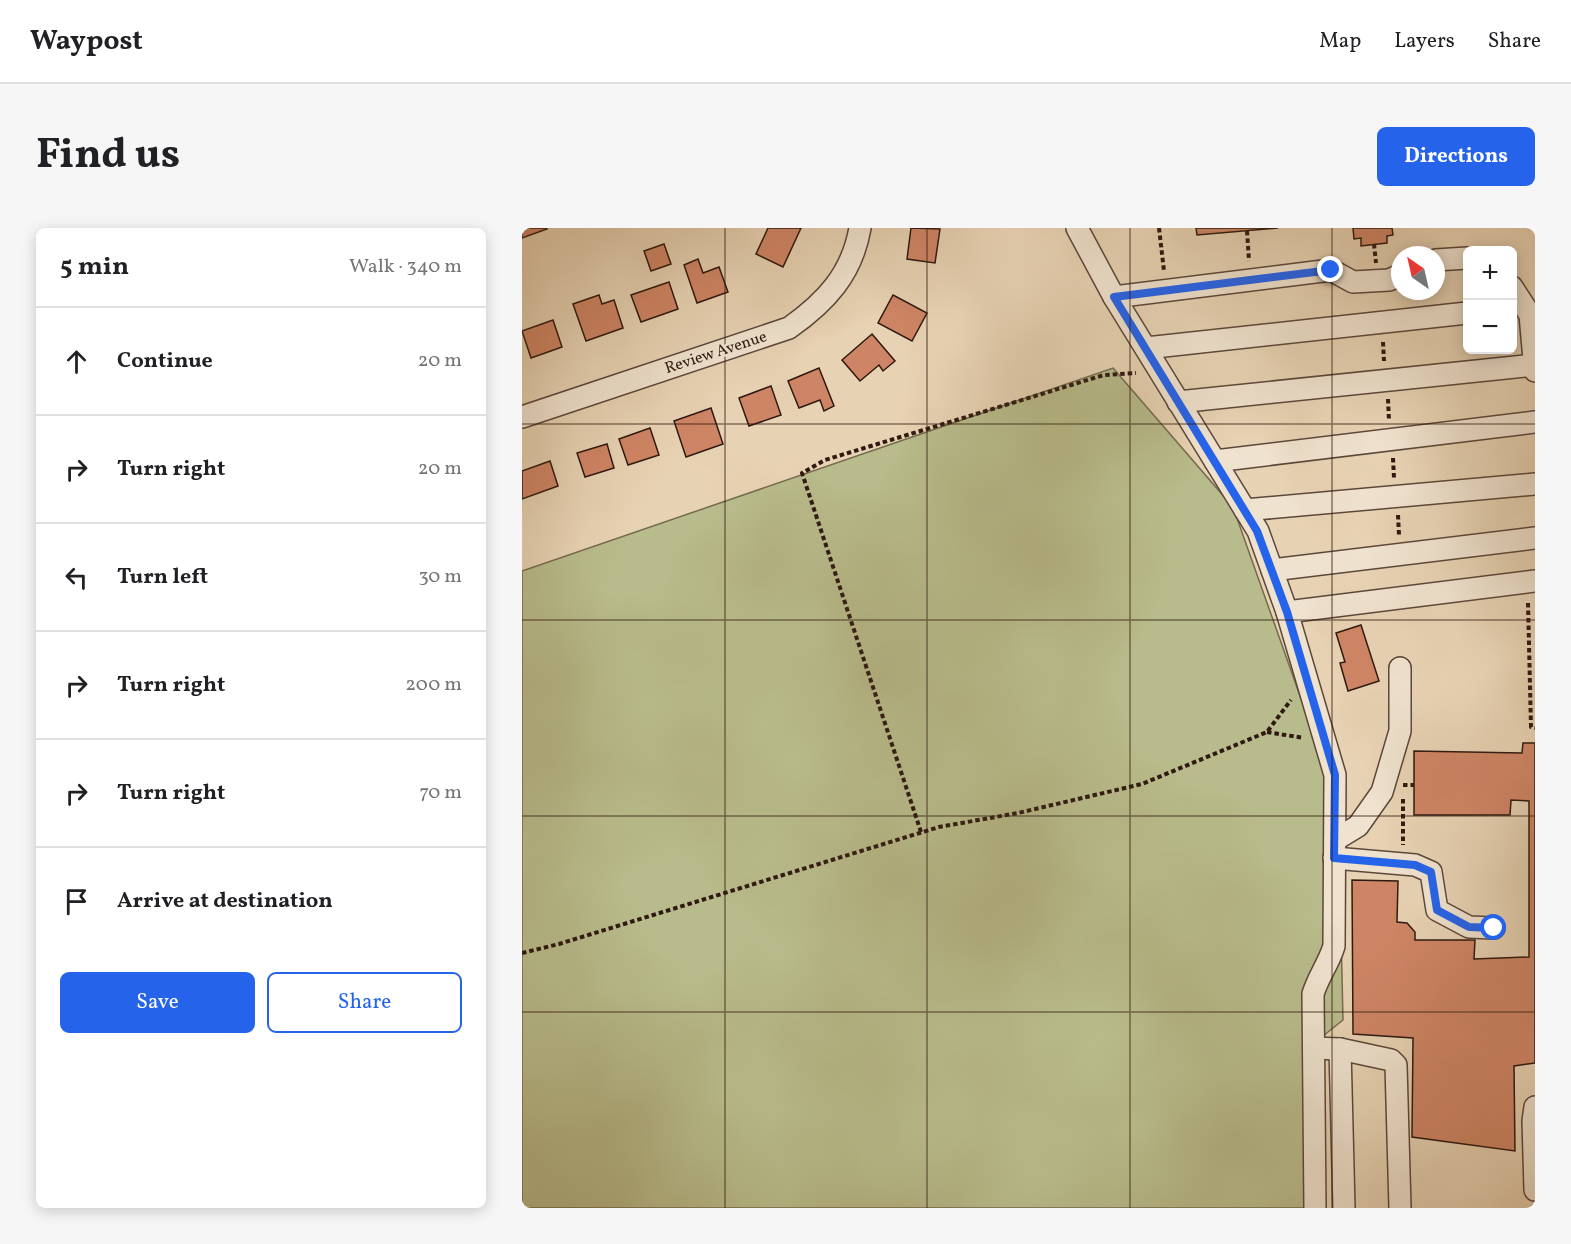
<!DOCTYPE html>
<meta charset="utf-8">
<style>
:root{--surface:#fff;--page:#f6f6f6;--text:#202124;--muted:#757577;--line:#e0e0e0;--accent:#2563eb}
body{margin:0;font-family:Vollkorn,serif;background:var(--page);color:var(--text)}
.controls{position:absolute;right:18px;top:18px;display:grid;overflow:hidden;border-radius:9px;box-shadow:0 3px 15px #0003}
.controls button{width:54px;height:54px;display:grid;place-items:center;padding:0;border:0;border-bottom:2px solid var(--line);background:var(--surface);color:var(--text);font:30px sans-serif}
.compass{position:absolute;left:869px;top:18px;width:54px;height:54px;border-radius:50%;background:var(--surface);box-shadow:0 3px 15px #0003;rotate:326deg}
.stop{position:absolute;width:18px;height:18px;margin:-14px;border:4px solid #2563eb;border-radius:50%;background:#fff}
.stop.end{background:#2563eb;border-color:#fff;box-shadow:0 2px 6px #0008}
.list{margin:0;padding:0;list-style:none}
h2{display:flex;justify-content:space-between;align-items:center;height:78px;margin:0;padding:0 24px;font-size:26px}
h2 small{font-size:20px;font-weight:400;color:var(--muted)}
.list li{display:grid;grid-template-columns:39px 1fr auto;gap:18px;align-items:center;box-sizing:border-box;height:108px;padding:0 24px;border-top:2px solid var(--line)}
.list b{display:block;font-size:22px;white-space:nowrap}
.list em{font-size:20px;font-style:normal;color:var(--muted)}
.actions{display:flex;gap:12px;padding:18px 24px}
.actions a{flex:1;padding:14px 0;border:2px solid var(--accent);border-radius:9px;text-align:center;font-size:21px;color:var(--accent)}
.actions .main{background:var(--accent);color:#fff}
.icon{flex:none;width:33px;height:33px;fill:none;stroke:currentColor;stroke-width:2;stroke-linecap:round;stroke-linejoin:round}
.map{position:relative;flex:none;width:1013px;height:980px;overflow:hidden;border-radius:9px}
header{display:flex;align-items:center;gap:36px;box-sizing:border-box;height:84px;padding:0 30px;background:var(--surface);border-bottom:2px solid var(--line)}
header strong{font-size:28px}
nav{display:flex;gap:33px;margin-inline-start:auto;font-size:21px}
.intro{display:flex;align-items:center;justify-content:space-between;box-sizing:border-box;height:144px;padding:0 36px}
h1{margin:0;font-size:42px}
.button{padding:15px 27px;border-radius:9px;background:var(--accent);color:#fff;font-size:21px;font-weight:700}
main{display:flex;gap:36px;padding:0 36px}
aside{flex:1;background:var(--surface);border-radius:9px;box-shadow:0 3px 15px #0003}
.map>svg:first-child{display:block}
.green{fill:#b8bb8b;stroke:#746a4e;stroke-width:1.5}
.building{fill:#ce8565;stroke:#2f1911;stroke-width:1.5}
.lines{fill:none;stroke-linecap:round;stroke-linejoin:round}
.minor-casing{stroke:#5d473a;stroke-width:24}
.path{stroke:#2f1911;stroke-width:4;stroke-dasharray:4.5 3;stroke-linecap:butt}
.minor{stroke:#efe2ce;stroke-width:21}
.route{stroke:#2563eb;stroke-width:8}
.grid{fill:none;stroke:#2f1911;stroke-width:1.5;stroke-opacity:0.55}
.labels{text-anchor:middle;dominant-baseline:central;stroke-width:4.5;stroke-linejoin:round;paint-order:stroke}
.street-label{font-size:16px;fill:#2f1911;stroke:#efe2ce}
</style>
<header>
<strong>Waypost</strong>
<nav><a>Map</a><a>Layers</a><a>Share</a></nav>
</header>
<div class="intro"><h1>Find us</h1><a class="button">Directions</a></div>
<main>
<aside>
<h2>5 min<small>Walk · 340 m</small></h2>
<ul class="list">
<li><svg class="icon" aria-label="ahead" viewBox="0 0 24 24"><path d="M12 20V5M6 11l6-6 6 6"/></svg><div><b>Continue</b></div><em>20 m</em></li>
<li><svg class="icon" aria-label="right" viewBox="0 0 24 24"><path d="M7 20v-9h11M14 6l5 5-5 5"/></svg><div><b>Turn right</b></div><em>20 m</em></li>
<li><svg class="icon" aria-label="left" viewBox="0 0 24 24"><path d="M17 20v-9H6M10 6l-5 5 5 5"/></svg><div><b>Turn left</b></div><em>30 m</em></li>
<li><svg class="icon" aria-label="right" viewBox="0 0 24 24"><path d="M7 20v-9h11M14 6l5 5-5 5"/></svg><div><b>Turn right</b></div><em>200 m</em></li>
<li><svg class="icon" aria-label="right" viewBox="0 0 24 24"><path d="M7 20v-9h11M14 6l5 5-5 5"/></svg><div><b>Turn right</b></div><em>70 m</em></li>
<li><svg class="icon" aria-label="arrive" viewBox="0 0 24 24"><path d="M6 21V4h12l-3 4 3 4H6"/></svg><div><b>Arrive at destination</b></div></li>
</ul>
<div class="actions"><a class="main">Save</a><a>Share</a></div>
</aside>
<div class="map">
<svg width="1013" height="980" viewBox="0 0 1013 980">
<rect width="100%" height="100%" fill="#e7d2b3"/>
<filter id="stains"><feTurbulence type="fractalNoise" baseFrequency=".00333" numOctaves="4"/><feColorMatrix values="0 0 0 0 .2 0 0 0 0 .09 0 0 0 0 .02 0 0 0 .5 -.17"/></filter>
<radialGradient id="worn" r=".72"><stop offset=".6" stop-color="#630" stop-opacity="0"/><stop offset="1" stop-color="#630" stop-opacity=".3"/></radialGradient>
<!-- green -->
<polygon class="green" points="591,140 711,279 816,575 821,792 781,824 784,980 0,980 0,343"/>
<!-- building -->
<g class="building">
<polygon points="0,0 24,0 25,1 0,10"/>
<polygon points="246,0 279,0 261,39 234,26"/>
<polygon points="389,0 418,1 413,35 385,31"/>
<polygon points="674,0 756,0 675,7"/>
<polygon points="831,0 870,0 871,7 865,8 865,15 839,18 839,10 832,11"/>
<polygon points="142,16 149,36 129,43 122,23"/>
<polygon points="176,31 181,45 197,39 206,64 175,75 162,37"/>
<polygon points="147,54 156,81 119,94 109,67"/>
<polygon points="77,67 80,76 92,72 101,100 64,113 51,76"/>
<polygon points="371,67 405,85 390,113 356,95"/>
<polygon points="31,92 40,119 9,130 0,103"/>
<polygon points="350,106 373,133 361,143 357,137 338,153 320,132"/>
<polygon points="297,140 312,178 302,183 298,172 277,180 266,153"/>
<polygon points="249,158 259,187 227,198 217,170"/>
<polygon points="189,180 201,216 164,229 152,193"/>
<polygon points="128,200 137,227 106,237 97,211"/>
<polygon points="85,216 92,240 63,249 55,225"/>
<polygon points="28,233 36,258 0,271 0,243"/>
<polygon points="839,397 857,453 826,463 818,435 823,434 814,405"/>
<polygon points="1001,515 1013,515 1013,835 992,838 993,923 890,909 891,810 831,806 830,652 876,653 875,694 885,695 893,704 893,712 953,712 952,731 1007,729 1007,573 989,572 988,587 892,587 892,523 1000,525"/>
</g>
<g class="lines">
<!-- minor casing -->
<g class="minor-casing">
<g id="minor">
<path d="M555,0L592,69L736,303L765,384L813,547L812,718C807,735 796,749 791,766L793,980"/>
<polyline points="914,32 945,30"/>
<polyline points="990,59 1008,87 1013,143"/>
<polyline points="592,69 809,42 831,54 867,52 878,47"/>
<polyline points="624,120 945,85"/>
<polyline points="656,174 1012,137"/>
<path d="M0,189L267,100C304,74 330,46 338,0"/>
<polyline points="693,233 1013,194"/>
<polyline points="723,282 1013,256"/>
<polyline points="750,342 1013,310"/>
<polyline points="765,384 1013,353"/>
<polyline points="813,612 836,598 860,564 878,503 878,440"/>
<polyline points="812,630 893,637 909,644 915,682 947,699 972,700"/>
<polyline points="792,820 818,821 869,832 874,837 878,980"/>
<polyline points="818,821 822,980"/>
<polyline points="1013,879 1011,893 1013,962"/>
</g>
</g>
<!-- path -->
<g class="path">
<polyline points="637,0 642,43"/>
<polyline points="725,3 727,33"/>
<polyline points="852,16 854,35"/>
<polyline points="861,114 862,133"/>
<polyline points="866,171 867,193"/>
<polyline points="871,230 872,250"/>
<polyline points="876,287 877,307"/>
<polyline points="1006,375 1009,499 1013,500"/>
<polyline points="745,504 782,510"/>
<polyline points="881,557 892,557"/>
<polyline points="881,571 881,617"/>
<polyline points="399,604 280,245 303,232 582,147 614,145"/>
<polyline points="0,725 37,716 417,599 496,585 620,556 745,504 769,472"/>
</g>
<!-- minor -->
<use href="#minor" class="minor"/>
</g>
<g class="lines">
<!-- route -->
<polyline class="route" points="809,42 592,69 735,303 765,384 813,547 812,630 893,637 909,644 915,682 947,699 972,700"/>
</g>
<!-- grid -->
<path class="grid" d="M203,0V980M405,0V980M608,0V980M810,0V980M0,196H1013M0,392H1013M0,588H1013M0,784H1013"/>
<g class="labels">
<!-- street labels -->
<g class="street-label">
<text transform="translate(194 125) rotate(-18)">Review Avenue</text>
</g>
</g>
<rect width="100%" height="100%" filter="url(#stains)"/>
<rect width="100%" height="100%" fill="url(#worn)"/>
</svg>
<div class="controls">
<button>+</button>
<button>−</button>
</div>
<svg class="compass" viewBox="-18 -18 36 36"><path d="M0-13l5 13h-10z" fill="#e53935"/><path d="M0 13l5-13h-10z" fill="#757577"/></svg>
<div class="stop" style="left:972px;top:700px"></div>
<div class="stop end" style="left:809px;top:42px"></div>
</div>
</main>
